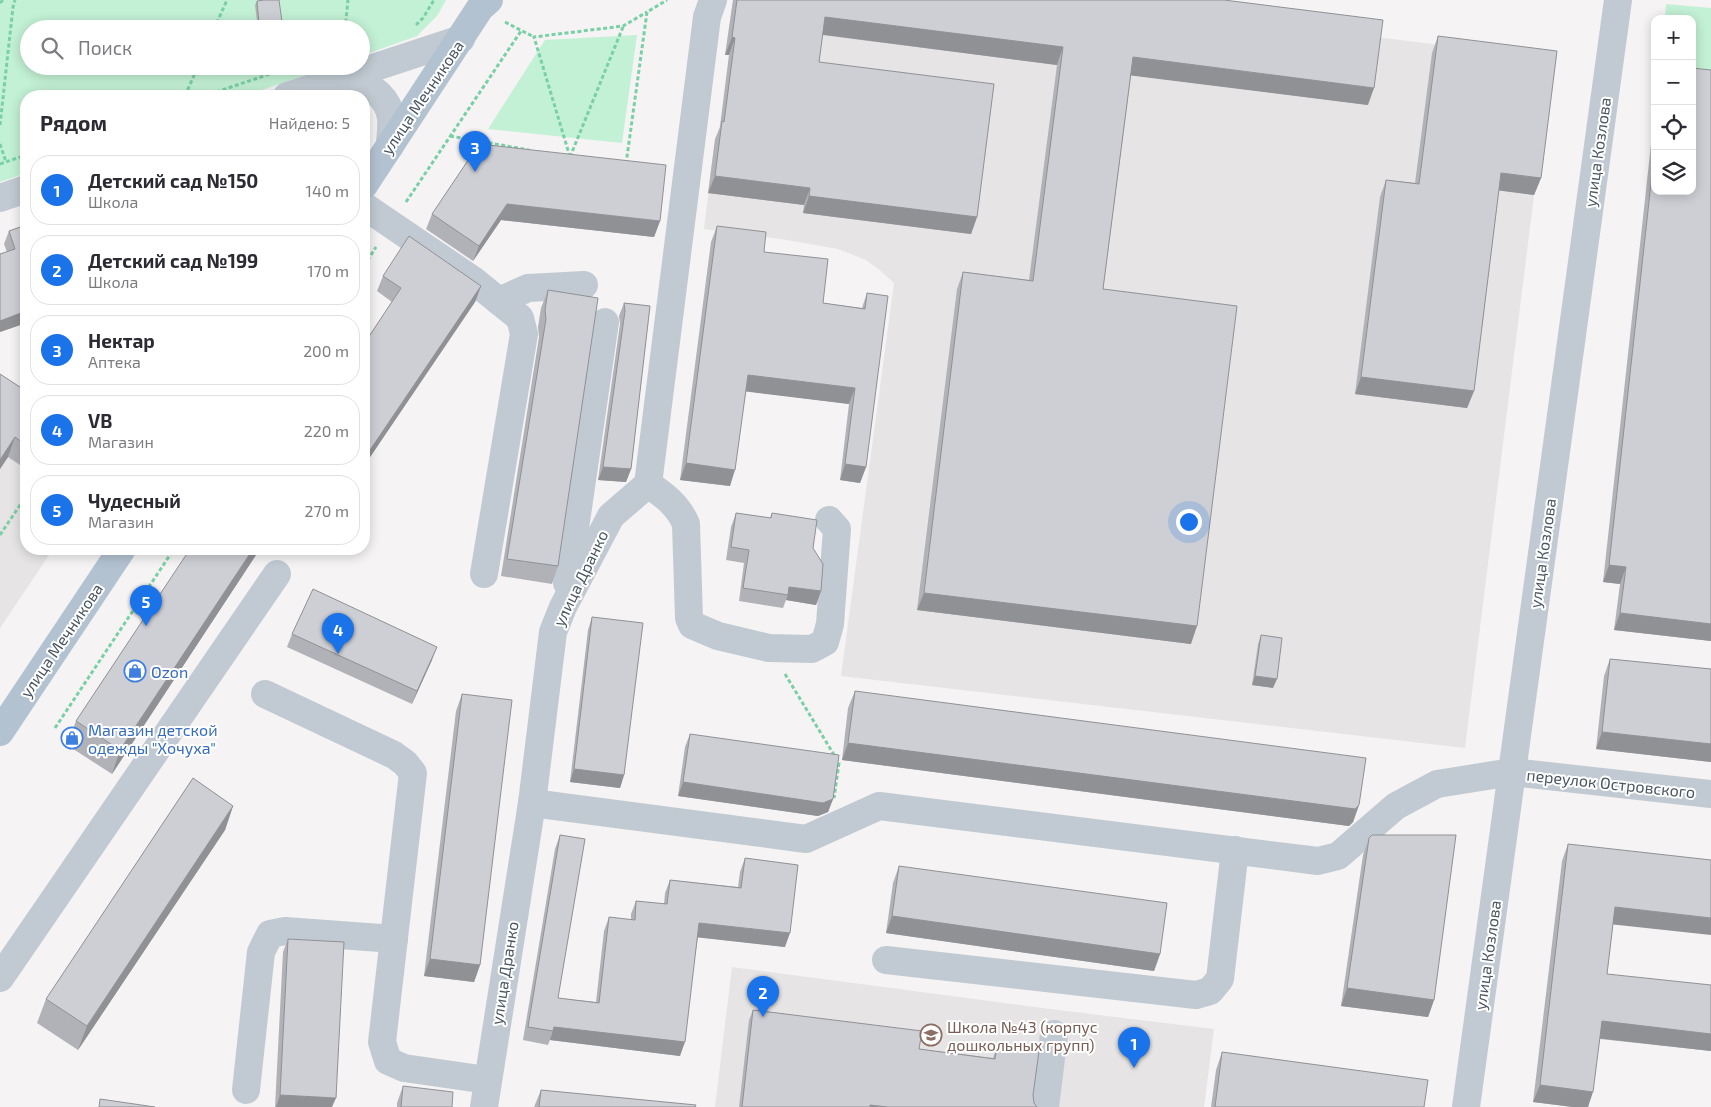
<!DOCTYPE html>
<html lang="ru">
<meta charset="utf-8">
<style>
:root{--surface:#fff;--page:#f2f2f3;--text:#2b2b33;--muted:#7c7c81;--line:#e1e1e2;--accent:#1a73e8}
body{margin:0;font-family:"Exo 2",sans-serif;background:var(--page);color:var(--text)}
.controls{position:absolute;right:15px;top:15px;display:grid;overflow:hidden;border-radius:10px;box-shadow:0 2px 12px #0003}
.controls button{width:45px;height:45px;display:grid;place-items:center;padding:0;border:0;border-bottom:1px solid var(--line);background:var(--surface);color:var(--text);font:25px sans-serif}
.you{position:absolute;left:1188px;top:521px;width:18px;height:18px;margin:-12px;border:4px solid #fff;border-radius:50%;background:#1a73e8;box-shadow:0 0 0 8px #1a73e833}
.badge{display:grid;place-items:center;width:32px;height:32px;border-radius:50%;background:var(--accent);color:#fff;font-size:16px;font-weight:700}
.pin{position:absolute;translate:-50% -41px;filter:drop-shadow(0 1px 2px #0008)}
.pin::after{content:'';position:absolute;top:26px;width:18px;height:15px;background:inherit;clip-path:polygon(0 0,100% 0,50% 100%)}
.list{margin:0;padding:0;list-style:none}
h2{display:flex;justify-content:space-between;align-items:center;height:65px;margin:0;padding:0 20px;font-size:21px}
h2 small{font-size:16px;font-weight:400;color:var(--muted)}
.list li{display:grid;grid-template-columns:32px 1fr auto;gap:15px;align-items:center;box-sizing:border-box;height:70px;margin:0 10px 10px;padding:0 10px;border:1px solid var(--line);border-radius:20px}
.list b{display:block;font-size:19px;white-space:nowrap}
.list p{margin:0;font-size:16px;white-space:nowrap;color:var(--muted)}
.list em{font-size:16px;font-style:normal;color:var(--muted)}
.icon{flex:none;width:28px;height:28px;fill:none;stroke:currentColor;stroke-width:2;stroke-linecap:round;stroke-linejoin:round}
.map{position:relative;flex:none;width:1711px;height:1107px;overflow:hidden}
.search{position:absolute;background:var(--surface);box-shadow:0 2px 12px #0003;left:20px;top:20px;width:350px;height:55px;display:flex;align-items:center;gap:12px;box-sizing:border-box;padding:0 18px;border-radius:28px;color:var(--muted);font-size:19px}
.panel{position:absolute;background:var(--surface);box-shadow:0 2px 12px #0003;left:20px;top:90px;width:350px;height:465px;border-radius:20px}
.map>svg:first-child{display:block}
.education{fill:#e6e4e5}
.green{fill:#c3f1d5}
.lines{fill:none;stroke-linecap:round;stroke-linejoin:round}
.path{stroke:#7ad0a6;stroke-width:3;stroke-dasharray:4 2.5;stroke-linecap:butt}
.minor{stroke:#c1cad2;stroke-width:28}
.major{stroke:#b3c2d1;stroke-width:28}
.wall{fill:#b0b2b7}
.shaded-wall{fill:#909195}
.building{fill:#cdcfd5;stroke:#909195}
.labels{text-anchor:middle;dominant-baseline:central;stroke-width:4;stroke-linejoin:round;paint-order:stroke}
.street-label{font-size:16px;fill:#4a5661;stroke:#fff}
.shop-label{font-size:16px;fill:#366cbe;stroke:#fff;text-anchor:start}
.education-label{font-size:16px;fill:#785e54;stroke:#fff;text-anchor:start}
</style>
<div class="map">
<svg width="1711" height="1107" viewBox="0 0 1711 1107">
<rect width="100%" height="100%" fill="#f5f3f3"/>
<!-- education -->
<g class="education">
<polygon points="733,0 1159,0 1376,37 1551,59 1465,748 841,676 894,283 881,271 866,260 838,249 781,239 704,229 715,139 718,139 729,55 725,55"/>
<polygon points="0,451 26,469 26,549 53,549 0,628"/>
<polygon points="732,967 1066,1011 1214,1029 1204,1107 715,1107"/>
</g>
<!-- green -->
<g class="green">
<polygon points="0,0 446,0 437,16 417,36 361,56 361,29 29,29 29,66 331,66 245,96 26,96 26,173 0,182"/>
<polygon points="1666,4 1711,8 1711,88 1692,86 1692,19 1665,19"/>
<polygon points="637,35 622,143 488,129 545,40"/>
</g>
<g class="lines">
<!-- path -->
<g class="path">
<polyline points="0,3 3,0"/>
<polyline points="505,22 534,37"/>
<polyline points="416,25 423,18 434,0"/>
<polyline points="214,29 227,0"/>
<polyline points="345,29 348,0"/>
<polyline points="185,96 198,66"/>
<polyline points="204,96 270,74"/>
<polyline points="0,125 13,7 15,0"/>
<polyline points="450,136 529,150"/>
<polyline points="0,144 6,162"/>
<polyline points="570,157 534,37 623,26 647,12"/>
<polyline points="570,157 623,27"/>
<polyline points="0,164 26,155"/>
<polyline points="626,164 647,12 667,0"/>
<polyline points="406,202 521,31"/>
<polyline points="364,266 376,247"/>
<polyline points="0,535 26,496"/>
<polyline points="785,674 839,763 834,798"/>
<polyline points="55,728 174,549"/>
</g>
<!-- minor -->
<g class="minor">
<path d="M345,77C366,83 388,94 391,118C392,127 390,137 390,146"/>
<polyline points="287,96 461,39"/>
<polyline points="0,198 26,189"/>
<polyline points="364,206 473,280 520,318 524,334 484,574"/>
<polyline points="499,301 528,288 584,285"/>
<polyline points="648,484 707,17 713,0"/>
<polyline points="567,583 605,322"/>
<polyline points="265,694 394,755 405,763 413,773 382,1042 388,1061 404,1068 487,1080"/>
<polyline points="532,803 806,839 879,806 1318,861 1338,856 1396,806 1437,784 1512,772 1711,794"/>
<polyline points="886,960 1196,995 1210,991 1220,979 1235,850"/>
<polyline points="0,978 277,574"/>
<polyline points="246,1090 261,952 270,934 285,931 394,939"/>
<path d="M484,1107L532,803L553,632L563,607L611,516L648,484C664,495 678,505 686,524L689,618L692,625L718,636L769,648L812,649L825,642L830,624L837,529L829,520"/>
<polyline points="1045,1107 1054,1034"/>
<polyline points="1466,1107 1618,0"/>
</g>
<!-- major -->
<g class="major">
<polyline points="364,185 480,8 489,0"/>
<polyline points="0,732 122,549"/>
</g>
</g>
<!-- wall -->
<g class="wall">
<polygon points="733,0 1224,0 1368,105 1131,75 1103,289 1191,644 917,610 957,289 963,272 1029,280 1057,65 822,35 819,62 977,217 971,234 803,213 804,205 708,193 715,139 720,127 729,55 725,55"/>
<polygon points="257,1 282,22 280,26 258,29 255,5"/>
<polygon points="1438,36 1541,178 1534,195 1499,190 1474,391 1467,408 1355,394 1380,197 1386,180 1415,183 1432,53"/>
<polygon points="1655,108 1655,191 1711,641 1614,630 1620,584 1603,582"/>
<polygon points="432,214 660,221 654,237 501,220 473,261 426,229"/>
<polygon points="26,225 26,323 0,332 0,254 7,252 4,244 9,231"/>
<polygon points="717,226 764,252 823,303 862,308 867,293 866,467 860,483 840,480 849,404 746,391 730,486 680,480 711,242"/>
<polygon points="383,276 481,286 475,302 364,466 364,344 392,302 377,291"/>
<polygon points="548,290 558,566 552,584 501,576 539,337 538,327 541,308"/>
<polygon points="624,303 650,306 631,469 626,482 598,480 620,324 619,316"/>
<polygon points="0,374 26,391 26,469 8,457 0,469"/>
<polygon points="736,513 770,518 772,513 813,548 821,591 816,605 786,600 783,608 739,601 744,563 726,560 731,527"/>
<polygon points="260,549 112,774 67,745 76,721"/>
<polygon points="592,617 624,775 620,788 570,782 588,630"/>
<polygon points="292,634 432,660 412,704 287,647"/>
<polygon points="1261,635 1273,688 1252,685 1258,644"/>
<polygon points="1610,659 1711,669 1711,762 1596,749 1604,676"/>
<polygon points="855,691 1359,805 1353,822 1349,826 842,760 848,708"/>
<polygon points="462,694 480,965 474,982 424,976 456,711"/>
<polygon points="690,734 833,799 828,812 818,816 678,796 685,747"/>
<polygon points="233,806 225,830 78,1050 37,1023 46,999"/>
<polygon points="560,835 558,998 596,1002 604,931 609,917 631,920 631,914 636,901 664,904 665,893 670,880 738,887 740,872 745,858 785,947 698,937 680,1056 550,1040 548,1045 523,1040 555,849"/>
<polygon points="1369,838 1434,1000 1428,1017 1341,1006 1363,855"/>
<polygon points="1568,844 1613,924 1607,974 1711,1051 1600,1039 1588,1107 1573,1107 1533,1102 1562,861"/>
<polygon points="899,866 1160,954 1154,971 886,933 893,883"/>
<polygon points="288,939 332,1107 275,1107 283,952"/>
<polygon points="753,1010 919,1049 993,1058 997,1046 1033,1095 1034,1103 1037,1107 739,1107 749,1020"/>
<polygon points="1222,1052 1424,1107 1211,1107 1216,1070"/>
<polygon points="403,1086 452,1107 397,1107 397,1103"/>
<polygon points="541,1090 695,1107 534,1107"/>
</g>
<!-- shaded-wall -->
<g class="shaded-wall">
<polygon points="825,17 1063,47 1057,65 818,34"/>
<polygon points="282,22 280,26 258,29 259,24"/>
<polygon points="732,37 735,38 729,55 725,55"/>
<polygon points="1133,57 1374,88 1368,105 1127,75"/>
<polygon points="1501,173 1541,178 1534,195 1495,190"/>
<polygon points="715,176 810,188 804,205 708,193"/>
<polygon points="809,196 977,217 971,234 803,213"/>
<polygon points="507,204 660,221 654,237 501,220 473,261 479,246"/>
<polygon points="481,286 475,302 364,466 364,459"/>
<polygon points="26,311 26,323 0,332 0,321"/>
<polygon points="748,375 855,388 849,404 742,391"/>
<polygon points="1361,377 1474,391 1467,408 1355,394"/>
<polygon points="15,437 8,457 0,469 0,460"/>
<polygon points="686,463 735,470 730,486 680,480"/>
<polygon points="845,464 866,467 860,483 840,480"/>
<polygon points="603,467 631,469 626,482 598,480"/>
<polygon points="253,549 260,549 112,774 120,750"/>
<polygon points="1609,565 1626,567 1620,584 1603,582"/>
<polygon points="789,587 821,591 816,605 786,600 788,595"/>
<polygon points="924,593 1197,626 1191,644 917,610"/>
<polygon points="1620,613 1711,624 1711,641 1614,630"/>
<polygon points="437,647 432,660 412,704 417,691"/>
<polygon points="1255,676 1277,679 1273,688 1252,685"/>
<polygon points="1602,732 1711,744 1711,762 1596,749"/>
<polygon points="848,743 1359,805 1353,822 1349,826 842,760"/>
<polygon points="574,769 624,775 620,788 570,782"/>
<polygon points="683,782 833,799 828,812 818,816 678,796"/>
<polygon points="233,806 225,830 78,1050 87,1026"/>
<polygon points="1615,907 1711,918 1711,935 1609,924"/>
<polygon points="892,916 1160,954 1154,971 886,933"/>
<polygon points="699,923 790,933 785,947 694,937"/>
<polygon points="430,959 480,965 474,982 424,976"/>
<polygon points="1347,988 1434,1000 1428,1017 1341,1006"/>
<polygon points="1602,1021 1711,1034 1711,1051 1596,1038"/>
<polygon points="554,1027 685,1042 680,1056 550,1040"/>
<polygon points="1540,1085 1593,1092 1588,1107 1573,1107 1533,1102"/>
<polygon points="280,1095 336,1098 332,1107 276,1107"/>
<polygon points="870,1105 888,1107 869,1107"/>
</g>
<!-- building -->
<g class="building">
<polygon points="264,0 279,0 282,22 259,24 257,1"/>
<polygon points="737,0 1224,0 1383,20 1374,88 1133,57 1103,289 1237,306 1197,626 924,593 963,272 1033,281 1063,47 825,17 819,62 994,84 977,217 809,196 810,188 715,176 722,121 724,122 735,38 732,37"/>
<polygon points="1438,36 1557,51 1541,178 1501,173 1474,391 1361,377 1386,180 1419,184"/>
<polygon points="1692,68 1711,70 1711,624 1620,613 1626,567 1609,565 1655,147 1655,191 1692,191"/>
<polygon points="479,144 666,165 660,221 507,204 479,246 432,214"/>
<polygon points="26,225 26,311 0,321 0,254 15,249 9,231"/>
<polygon points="717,226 766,232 764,252 828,259 823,303 865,309 867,293 888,296 866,467 845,464 855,388 748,375 735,470 686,463"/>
<polygon points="409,236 481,286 364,459 364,344 401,288 383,276"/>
<polygon points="548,290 598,298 558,566 507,559 546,319 545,310"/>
<polygon points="624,303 650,306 631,469 603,467 625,311"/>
<polygon points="0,374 26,391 26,445 15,437 0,460"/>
<polygon points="736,513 771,518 772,513 817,520 813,548 823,564 821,591 789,587 788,595 743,588 749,550 731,547"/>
<polygon points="190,549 253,549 120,750 76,721"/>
<polygon points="313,589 437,647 417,691 292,634"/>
<polygon points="592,617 643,623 624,775 574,769"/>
<polygon points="1261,635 1282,638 1277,679 1255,676"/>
<polygon points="1610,659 1711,669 1711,744 1602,732"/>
<polygon points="855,691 1366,758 1359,805 1355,809 848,743"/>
<polygon points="462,694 512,700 480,965 430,959"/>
<polygon points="690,734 839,755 833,799 823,803 683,782"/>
<polygon points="193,778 233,806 87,1026 46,999"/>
<polygon points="560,835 585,839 558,998 599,1003 609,917 635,920 636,901 667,904 670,880 741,888 745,858 798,865 790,933 699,923 685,1042 554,1027 553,1031 528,1027"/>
<polygon points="1372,835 1456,835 1434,1000 1347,988 1369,838"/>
<polygon points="1568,844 1711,860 1711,918 1615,907 1607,974 1711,985 1711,1034 1602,1021 1593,1092 1540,1085"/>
<polygon points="899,866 1167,903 1160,954 892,916"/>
<polygon points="288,939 344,942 336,1098 280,1095"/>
<polygon points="753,1010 922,1031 919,1049 995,1059 997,1046 1039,1051 1033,1095 1034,1103 1037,1107 888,1107 870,1105 870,1107 742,1107"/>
<polygon points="1222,1052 1428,1080 1424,1107 1215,1107"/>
<polygon points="403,1086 453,1092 452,1107 401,1107"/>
<polygon points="541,1090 696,1105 695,1107 539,1107"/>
<polygon points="100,1099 155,1107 99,1107"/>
</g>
<!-- icons -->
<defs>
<g id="shop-ring" transform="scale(1.125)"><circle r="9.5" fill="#fff" stroke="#3f7fe0" stroke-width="1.5"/><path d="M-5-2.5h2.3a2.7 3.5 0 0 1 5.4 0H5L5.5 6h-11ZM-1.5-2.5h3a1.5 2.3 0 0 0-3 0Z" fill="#3f7fe0"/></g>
<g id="school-ring" transform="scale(1.125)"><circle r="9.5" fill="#fff" stroke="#8d6e63" stroke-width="1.5"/><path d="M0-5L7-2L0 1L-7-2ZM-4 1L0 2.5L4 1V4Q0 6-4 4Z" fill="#8d6e63"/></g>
</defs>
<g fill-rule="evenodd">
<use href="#shop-ring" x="135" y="671"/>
<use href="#shop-ring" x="72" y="738"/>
<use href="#school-ring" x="931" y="1035"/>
</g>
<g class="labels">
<!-- street labels -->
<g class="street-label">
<text transform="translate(422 97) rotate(-56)">улица Мечникова</text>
<text transform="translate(1597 152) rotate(-82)">улица Козлова</text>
<text transform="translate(1542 553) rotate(-82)">улица Козлова</text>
<text transform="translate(580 578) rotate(-64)">улица Дранко</text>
<text transform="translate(61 640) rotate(-56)">улица Мечникова</text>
<text transform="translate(1611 783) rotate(6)">переулок Островского</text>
<text transform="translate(1487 955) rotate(-82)">улица Козлова</text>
<text transform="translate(504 973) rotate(-81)">улица Дранко</text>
</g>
<!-- shop labels -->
<g class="shop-label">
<text x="151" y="671">Ozon</text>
<text x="88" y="729">Магазин детской<tspan x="88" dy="18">одежды "Хочуха"</tspan></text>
</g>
<!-- education labels -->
<g class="education-label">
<text x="947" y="1026">Школа №43 (корпус<tspan x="947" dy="18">дошкольных групп)</tspan></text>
</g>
</g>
</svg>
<div class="controls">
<button>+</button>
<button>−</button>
<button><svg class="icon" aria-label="locate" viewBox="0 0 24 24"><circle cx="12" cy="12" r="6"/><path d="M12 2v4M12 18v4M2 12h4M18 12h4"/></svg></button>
<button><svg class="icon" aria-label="layers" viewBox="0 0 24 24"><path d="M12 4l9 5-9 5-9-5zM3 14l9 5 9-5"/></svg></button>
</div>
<div class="you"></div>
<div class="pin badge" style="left:1134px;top:1068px">1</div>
<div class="pin badge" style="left:763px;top:1017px">2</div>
<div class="pin badge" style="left:475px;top:172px">3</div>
<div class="pin badge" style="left:338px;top:654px">4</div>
<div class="pin badge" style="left:146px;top:626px">5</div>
<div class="search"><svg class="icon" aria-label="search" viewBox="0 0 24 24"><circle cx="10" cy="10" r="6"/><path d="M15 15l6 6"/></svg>Поиск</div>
<section class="panel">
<h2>Рядом<small>Найдено: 5</small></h2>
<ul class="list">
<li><span class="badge">1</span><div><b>Детский сад №150</b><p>Школа</p></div><em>140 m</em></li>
<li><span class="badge">2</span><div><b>Детский сад №199</b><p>Школа</p></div><em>170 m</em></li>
<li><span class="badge">3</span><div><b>Нектар</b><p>Аптека</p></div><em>200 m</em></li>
<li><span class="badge">4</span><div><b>VB</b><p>Магазин</p></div><em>220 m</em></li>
<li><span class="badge">5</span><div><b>Чудесный</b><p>Магазин</p></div><em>270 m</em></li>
</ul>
</section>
</div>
